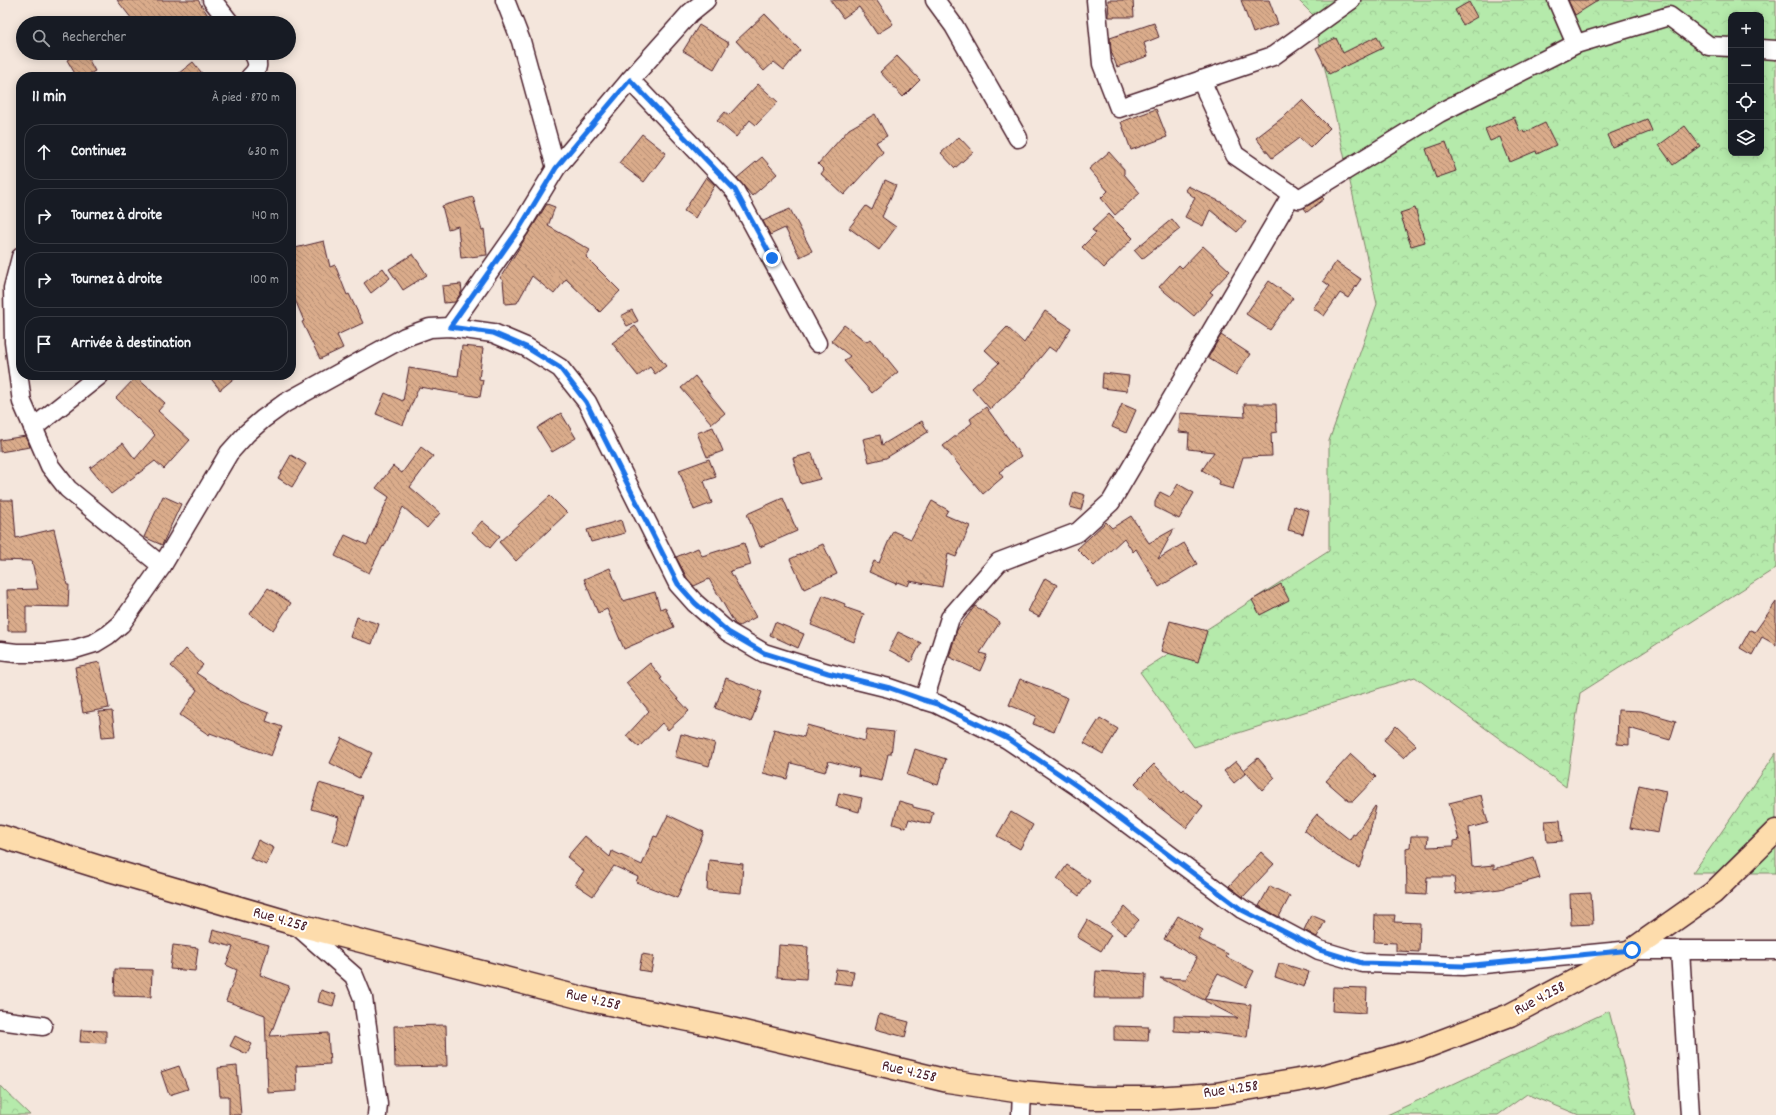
<!DOCTYPE html>
<html lang="fr">
<meta charset="utf-8">
<style>
:root{--surface:#171b24;--page:#20242c;--text:#f1f3f6;--muted:#9ea1a6;--line:#363941}
body{margin:0;font-family:Dekko,sans-serif;background:var(--page);color:var(--text)}
.controls{position:absolute;right:12px;top:12px;display:grid;overflow:hidden;border-radius:8px;box-shadow:0 2px 10px #0003}
.controls button{width:36px;height:36px;display:grid;place-items:center;padding:0;border:0;border-bottom:1px solid var(--line);background:var(--surface);color:var(--text);font:20px sans-serif}
.stop{position:absolute;width:12px;height:12px;margin:-9px;border:3px solid #1a73e8;border-radius:50%;background:#fff}
.stop.end{background:#1a73e8;border-color:#fff;box-shadow:0 1px 4px #0008}
.list{margin:0;padding:0;list-style:none}
h2{display:flex;justify-content:space-between;align-items:center;height:52px;margin:0;padding:0 16px;font-size:17px}
h2 small{font-size:13px;font-weight:400;color:var(--muted)}
.list li{display:grid;grid-template-columns:26px 1fr auto;gap:12px;align-items:center;box-sizing:border-box;height:56px;margin:0 8px 8px;padding:0 8px;border:1px solid var(--line);border-radius:16px}
.list b{display:block;font-size:15px;white-space:nowrap}
.list em{font-size:13px;font-style:normal;color:var(--muted)}
.icon{flex:none;width:22px;height:22px;fill:none;stroke:currentColor;stroke-width:2;stroke-linecap:round;stroke-linejoin:round}
.map{position:relative;flex:none;width:1776px;height:1115px;overflow:hidden}
.search{position:absolute;background:var(--surface);box-shadow:0 2px 10px #0003;left:16px;top:16px;width:280px;height:44px;display:flex;align-items:center;gap:10px;box-sizing:border-box;padding:0 14px;border-radius:22px;color:var(--muted);font-size:15px}
.panel{position:absolute;background:var(--surface);box-shadow:0 2px 10px #0003;left:16px;top:72px;width:280px;height:308px;border-radius:16px}
.map>svg:first-child{display:block}
.forest{fill:url(#forest-crowns);stroke:#80846b;fill-rule:evenodd}
.building{fill:url(#building-back-hatch);stroke:#4a1f2b}
.lines{fill:none;stroke-linecap:round;stroke-linejoin:round}
.street-casing{stroke:#4a1f2b;stroke-width:21}
.highway-casing{stroke:#4a1f2b;stroke-width:25}
.street{stroke:#fff;stroke-width:18}
.highway{stroke:#fddcac;stroke-width:22}
.route{stroke:#1a73e8;stroke-width:5}
.labels{text-anchor:middle;dominant-baseline:central;stroke-width:4;stroke-linejoin:round;paint-order:stroke}
.street-label{font-size:16px;fill:#4a1f2b;stroke:#fff}
</style>
<div class="map">
<svg width="1776" height="1115" viewBox="0 0 1776 1115">
<defs>
<pattern id="forest-crowns" width="20" height="18" patternUnits="userSpaceOnUse"><rect width="20" height="18" fill="#b5eaab"/><path d="M2 6a3 3 0 1 1 6 0M12 15a3 3 0 1 1 6 0" fill="none" stroke="#9dc893"/></pattern>
<pattern id="building-back-hatch" width="6" height="6" patternUnits="userSpaceOnUse"><rect width="6" height="6" fill="#daac8b"/><path d="M-1 5l2 2M0 0l6 6M5-1l2 2" fill="none" stroke="#b38b72"/></pattern>
</defs>
<rect width="100%" height="100%" fill="#f4e6dc"/>
<filter id="ink" filterUnits="userSpaceOnUse"><feTurbulence type="fractalNoise" baseFrequency=".025" numOctaves="2"/><feDisplacementMap in="SourceGraphic" scale="8" xChannelSelector="R" yChannelSelector="G"/><feConvolveMatrix kernelMatrix="1 2 1 2 8 2 1 2 1" color-interpolation-filters="sRGB"/></filter>
<g filter="url(#ink)">
<!-- forest -->
<g class="forest">
<path d="M1298,0H1776V568L1580,693L1566,787L1415,677L1194,747L1140,672L1329,551V441L1377,304L1313,15ZM1731,15H1761V153H1731Z"/>
<polygon points="1776,753 1776,873 1693,873"/>
<polygon points="1609,1011 1636,1115 1579,1115 1527,1094 1498,1115 1387,1115"/>
<polygon points="0,1086 30,1115 0,1115"/>
</g>
<!-- building -->
<g class="building">
<polygon points="117,0 198,0 213,23 187,23 182,15 169,23 135,23"/>
<polygon points="830,0 877,0 893,24 877,34 859,7 843,18"/>
<polygon points="1108,0 1133,0 1134,17 1109,17"/>
<polygon points="1241,0 1269,0 1278,24 1253,33"/>
<polygon points="1568,0 1599,0 1575,15"/>
<polygon points="1469,2 1477,17 1463,25 1455,10"/>
<polygon points="765,14 800,50 784,70 774,62 764,71 736,41"/>
<polygon points="1154,23 1159,37 1144,43 1148,56 1117,67 1111,51 1110,38"/>
<polygon points="699,25 729,43 714,69 683,51"/>
<polygon points="1377,36 1383,48 1329,74 1316,48 1336,38 1343,53"/>
<polygon points="80,53 85,53 95,71 84,77 77,77 67,60"/>
<polygon points="897,56 920,80 903,97 880,72"/>
<polygon points="193,62 205,77 174,77"/>
<polygon points="758,84 778,102 756,125 750,120 736,137 717,121 725,112 729,115"/>
<polygon points="1302,100 1330,128 1310,148 1299,138 1272,158 1256,138 1286,115"/>
<polygon points="1156,109 1167,137 1131,150 1121,122"/>
<polygon points="875,114 887,136 876,142 883,152 844,195 821,174 824,170 818,164 849,129"/>
<polygon points="1514,117 1520,132 1523,130 1524,133 1545,123 1556,145 1537,154 1536,151 1510,162 1500,137 1490,141 1485,129"/>
<polygon points="1647,119 1652,131 1612,147 1607,135"/>
<polygon points="1685,126 1700,146 1673,165 1659,145"/>
<polygon points="642,134 666,153 644,182 619,163"/>
<polygon points="959,137 973,152 955,168 941,153"/>
<polygon points="1446,142 1456,171 1436,178 1426,149"/>
<polygon points="1109,152 1124,169 1124,174 1140,193 1115,215 1101,198 1108,191 1089,169"/>
<polygon points="762,157 777,174 752,196 737,178"/>
<polygon points="706,177 715,185 695,218 684,211"/>
<polygon points="885,180 896,185 882,217 896,227 879,250 849,228 866,206 872,210"/>
<polygon points="1188,186 1223,203 1246,222 1237,232 1210,210 1203,226 1185,217 1195,198 1185,190"/>
<polygon points="473,197 482,230 484,229 487,255 461,258 458,226 448,229 442,206"/>
<polygon points="1322,197 1324,199 1307,212 1304,208"/>
<polygon points="547,204 555,207 548,226 590,250 586,257 620,291 600,312 566,279 554,294 532,276 517,303 505,304 503,280 500,278"/>
<polygon points="1415,208 1425,242 1411,246 1400,213"/>
<polygon points="790,209 812,251 800,257 785,228 770,235 763,221"/>
<polygon points="1109,214 1133,238 1104,268 1082,247 1096,233 1092,230"/>
<polygon points="1172,219 1180,229 1142,259 1134,250"/>
<polygon points="324,241 330,267 335,265 347,295 349,294 363,323 337,335 343,348 320,359 302,322 304,321 291,290 291,249"/>
<polygon points="1203,246 1230,271 1210,292 1213,294 1194,316 1159,287 1179,265 1182,268"/>
<polygon points="413,254 427,275 403,290 389,269"/>
<polygon points="1336,262 1361,279 1348,298 1340,293 1324,316 1313,308 1330,286 1323,281"/>
<polygon points="383,268 390,278 371,293 364,283"/>
<polygon points="1269,281 1293,298 1270,330 1246,314"/>
<polygon points="461,284 462,291 455,302 444,303 442,286"/>
<polygon points="632,310 638,321 627,326 621,316"/>
<polygon points="1045,311 1071,328 1056,352 1049,347 1021,381 990,409 972,388 999,363 985,350 1007,327 1024,343"/>
<polygon points="844,325 867,342 871,339 898,372 872,393 844,361 850,356 831,341"/>
<polygon points="635,326 666,366 655,374 650,367 638,376 612,343"/>
<polygon points="1221,335 1250,354 1236,375 1208,358"/>
<polygon points="462,346 483,348 479,379 483,380 480,397 419,387 403,425 376,414 385,393 403,401 409,368 458,376"/>
<polygon points="1103,373 1129,376 1127,391 1102,388"/>
<polygon points="208,375 238,375 220,390"/>
<polygon points="695,376 725,413 712,424 681,388"/>
<polygon points="136,377 165,403 158,411 190,440 164,469 155,461 111,494 90,468 123,443 135,459 155,435 116,398"/>
<polygon points="1122,404 1136,410 1126,433 1112,427"/>
<polygon points="1244,404 1276,404 1277,432 1271,433 1272,456 1243,457 1233,489 1219,485 1220,481 1202,470 1214,452 1188,449 1189,433 1179,432 1180,413 1245,417"/>
<polygon points="986,407 1021,456 999,472 1003,477 983,494 943,446 972,423 970,419"/>
<polygon points="561,413 576,438 552,452 537,428"/>
<polygon points="922,421 928,432 886,458 869,462 863,439 880,435 882,445"/>
<polygon points="713,427 723,451 707,457 697,433"/>
<polygon points="26,436 30,447 0,452 0,440"/>
<polygon points="421,447 433,456 410,487 440,513 427,528 403,507 384,547 383,546 369,573 335,556 345,535 367,545 389,497 376,488 393,466 402,473"/>
<polygon points="812,453 820,479 801,484 793,458"/>
<polygon points="291,455 306,464 292,487 278,478"/>
<polygon points="709,459 716,477 704,481 712,503 694,510 679,470"/>
<polygon points="1178,484 1194,493 1179,519 1155,507 1155,502 1160,492 1170,497"/>
<polygon points="1074,492 1085,495 1081,510 1070,507"/>
<polygon points="163,496 181,504 162,545 144,537"/>
<polygon points="550,496 567,513 516,561 499,542"/>
<polygon points="783,498 797,531 760,547 747,514"/>
<polygon points="0,500 13,500 16,538 54,529 67,585 69,585 68,607 26,606 26,631 8,631 7,590 38,589 32,561 0,560"/>
<polygon points="932,501 948,510 945,515 970,526 956,557 948,554 942,587 910,581 908,586 897,582 896,584 869,572 874,561 879,563 893,531 911,539"/>
<polygon points="1294,506 1309,511 1303,534 1288,530"/>
<polygon points="1131,516 1149,543 1174,529 1158,559 1184,543 1197,564 1159,587 1136,549 1133,552 1124,538 1094,566 1077,549 1106,522 1112,528"/>
<polygon points="621,520 625,533 591,542 587,530"/>
<polygon points="482,521 500,536 490,548 472,532"/>
<polygon points="744,543 751,565 730,571 756,617 739,626 735,624 709,579 694,586 687,578 676,557 698,548 702,556"/>
<polygon points="823,544 837,574 804,589 790,559"/>
<polygon points="610,568 623,601 655,592 660,609 665,607 674,627 624,649 607,609 598,613 584,579"/>
<polygon points="1045,578 1057,585 1039,617 1028,611"/>
<polygon points="1281,584 1289,600 1260,615 1252,600"/>
<polygon points="268,588 291,603 273,630 250,614"/>
<polygon points="823,595 845,604 844,607 864,614 854,642 811,625"/>
<polygon points="1776,602 1776,645 1762,637 1752,655 1740,648 1750,630 1755,632"/>
<polygon points="975,606 1000,622 980,653 987,655 980,671 949,657 957,630"/>
<polygon points="357,617 379,624 372,644 350,637"/>
<polygon points="1170,621 1207,631 1198,662 1161,651"/>
<polygon points="775,622 804,634 798,648 770,635"/>
<polygon points="898,632 921,643 911,662 889,650"/>
<polygon points="186,649 203,665 196,673 239,701 269,713 266,721 282,727 271,756 210,733 209,735 180,715 197,690 171,666"/>
<polygon points="100,662 109,708 83,713 75,667"/>
<polygon points="650,663 662,678 660,679 689,711 668,730 662,723 639,747 626,736 649,711 626,683"/>
<polygon points="726,678 762,692 751,722 715,708"/>
<polygon points="1020,679 1068,698 1054,732 1033,724 1036,716 1009,705"/>
<polygon points="1618,710 1641,711 1676,721 1670,740 1629,728 1629,745 1617,744"/>
<polygon points="112,711 115,736 102,737 99,712"/>
<polygon points="1100,718 1118,729 1103,754 1084,743"/>
<polygon points="807,725 865,741 867,729 894,732 891,754 888,754 882,781 858,776 859,769 829,761 825,772 791,763 787,779 763,773 774,729 804,737"/>
<polygon points="1396,726 1416,745 1404,758 1384,740"/>
<polygon points="681,734 715,743 709,766 675,757"/>
<polygon points="342,738 372,753 359,778 330,763"/>
<polygon points="915,749 946,759 938,785 907,775"/>
<polygon points="1351,754 1376,777 1353,801 1349,801 1326,781"/>
<polygon points="1258,758 1275,778 1262,790 1244,770"/>
<polygon points="1236,761 1246,773 1234,783 1224,771"/>
<polygon points="1154,764 1182,793 1184,791 1203,806 1186,828 1159,807 1135,783"/>
<polygon points="319,783 363,796 348,846 332,841 339,817 311,809"/>
<polygon points="1639,785 1666,791 1658,833 1630,828"/>
<polygon points="839,793 862,798 859,812 836,806"/>
<polygon points="1481,795 1488,823 1469,828 1472,867 1494,865 1494,869 1534,858 1540,878 1500,889 1456,894 1454,877 1427,877 1426,895 1407,894 1406,848 1410,847 1411,836 1428,836 1427,847 1454,846 1454,841 1459,840 1449,803"/>
<polygon points="899,801 913,805 913,807 933,812 930,824 909,819 906,828 893,824"/>
<polygon points="1375,806 1376,807 1363,860 1359,868 1337,856 1304,830 1317,814 1350,840 1353,834 1355,835"/>
<polygon points="1011,812 1033,825 1020,849 997,836"/>
<polygon points="668,815 704,832 677,898 636,882 638,877 614,866 593,896 575,884 584,871 567,857 585,836 610,857 612,851 642,865 654,836 657,837"/>
<polygon points="1560,820 1562,841 1547,842 1545,821"/>
<polygon points="258,840 274,848 266,865 250,858"/>
<polygon points="1261,852 1274,864 1243,897 1229,886"/>
<polygon points="709,860 743,864 741,893 707,890"/>
<polygon points="1067,865 1090,881 1079,896 1057,879"/>
<polygon points="1270,886 1290,896 1279,917 1259,906"/>
<polygon points="1591,893 1593,924 1571,925 1570,894"/>
<polygon points="1125,907 1139,920 1125,935 1111,923"/>
<polygon points="1311,915 1325,921 1317,937 1304,930"/>
<polygon points="1375,915 1395,915 1394,922 1420,923 1419,952 1396,951 1396,943 1374,942"/>
<polygon points="1178,916 1203,930 1198,939 1228,954 1226,957 1254,971 1246,987 1218,973 1204,1000 1160,978 1186,979 1197,958 1164,939"/>
<polygon points="1087,920 1111,935 1101,951 1077,937"/>
<polygon points="213,930 269,945 260,975 289,986 270,1036 328,1033 330,1064 296,1066 297,1091 268,1093 265,1015 226,1001 237,970 226,965 233,947 210,941"/>
<polygon points="173,945 198,948 195,971 170,969"/>
<polygon points="779,945 808,947 806,979 777,977"/>
<polygon points="642,954 654,956 651,972 639,970"/>
<polygon points="1279,964 1284,964 1309,972 1304,987 1275,977"/>
<polygon points="115,969 152,970 151,997 114,996"/>
<polygon points="836,969 854,971 852,985 834,983"/>
<polygon points="1096,971 1146,974 1145,998 1094,998"/>
<polygon points="1333,987 1367,988 1366,1013 1332,1011"/>
<polygon points="321,990 336,995 333,1006 318,1002"/>
<polygon points="1205,999 1251,1005 1247,1037 1212,1033 1174,1031 1174,1016 1238,1018 1205,1001"/>
<polygon points="879,1014 909,1022 905,1037 875,1029"/>
<polygon points="446,1025 447,1066 395,1067 394,1026"/>
<polygon points="1114,1026 1149,1027 1148,1041 1114,1040"/>
<polygon points="81,1030 106,1031 106,1043 80,1042"/>
<polygon points="235,1036 252,1044 247,1054 230,1046"/>
<polygon points="179,1066 188,1089 169,1095 161,1072"/>
<polygon points="237,1066 241,1115 229,1115 229,1096 220,1096 218,1068"/>
</g>
<g class="lines">
<!-- street casing -->
<g class="street-casing">
<g id="street">
<polyline points="212,0 230,23"/>
<polyline points="505,0 521,41 556,168"/>
<polyline points="935,0 954,26 1018,138"/>
<polyline points="1096,0 1102,64 1119,108 1273,56 1351,0"/>
<polyline points="1576,44 1669,16 1709,46 1731,47"/>
<polyline points="1761,49 1776,50"/>
<path d="M250,77C259,69 259,63 253,53"/>
<polyline points="630,80 735,191 817,343"/>
<polyline points="1201,80 1235,155 1299,199 1439,113 1576,44 1557,0"/>
<polyline points="21,257 13,288 14,342 22,402 50,466 68,489 162,566"/>
<polyline points="450,327 519,229 556,168 630,80 690,13 706,0"/>
<polyline points="33,428 100,375"/>
<polyline points="0,651 16,653 48,653 72,650 95,643 108,635 121,624 162,566 229,453 247,433 263,419 285,403 405,337 430,328 450,327 493,333 526,347 560,368 587,402 678,584 695,603 728,632 764,653 828,673 889,688 924,700 937,704 1007,739 1077,786 1242,909 1319,950 1363,963 1463,966 1632,950 1776,950"/>
<polyline points="924,700 950,618 999,562 1078,532 1111,502 1292,194"/>
<polyline points="295,924 354,976 363,998 378,1104 377,1115"/>
<polyline points="1680,950 1690,1115"/>
<polyline points="0,1020 43,1026"/>
<polyline points="1021,1115 1022,1092"/>
</g>
</g>
<!-- highway casing -->
<g class="highway-casing">
<polyline id="highway" points="0,836 99,867 295,924 590,1000 723,1027 948,1081 1022,1092 1091,1098 1154,1098 1216,1094 1323,1076 1418,1050 1510,1015 1632,950 1713,893 1776,831"/>
</g>
<!-- street -->
<use href="#street" class="street"/>
<!-- highway -->
<use href="#highway" class="highway"/>
</g>
</g>
<g class="lines" filter="url(#ink)">
<!-- route -->
<polyline class="route" points="772,258 735,190 630,80 556,168 519,229 450,327 493,333 526,347 560,368 586,402 678,584 695,603 728,632 764,653 828,673 890,688 924,700 937,704 1008,739 1077,786 1242,910 1320,950 1362,963 1463,966 1632,950"/>
</g>
<g class="labels">
<!-- street labels -->
<g class="street-label">
<text transform="translate(280 920) rotate(16)">Rue 4.258</text>
<text transform="translate(1540 999) rotate(-28)">Rue 4.258</text>
<text transform="translate(593 1000) rotate(13)">Rue 4.258</text>
<text transform="translate(909 1072) rotate(13)">Rue 4.258</text>
<text transform="translate(1231 1090) rotate(-8)">Rue 4.258</text>
</g>
</g>
</svg>
<div class="controls">
<button>+</button>
<button>−</button>
<button><svg class="icon" aria-label="locate" viewBox="0 0 24 24"><circle cx="12" cy="12" r="6"/><path d="M12 2v4M12 18v4M2 12h4M18 12h4"/></svg></button>
<button><svg class="icon" aria-label="layers" viewBox="0 0 24 24"><path d="M12 4l9 5-9 5-9-5zM3 14l9 5 9-5"/></svg></button>
</div>
<div class="stop" style="left:1632px;top:950px"></div>
<div class="stop end" style="left:772px;top:258px"></div>
<div class="search"><svg class="icon" aria-label="search" viewBox="0 0 24 24"><circle cx="10" cy="10" r="6"/><path d="M15 15l6 6"/></svg>Rechercher</div>
<section class="panel">
<h2>11 min<small>À pied · 870 m</small></h2>
<ul class="list">
<li><svg class="icon" aria-label="ahead" viewBox="0 0 24 24"><path d="M12 20V5M6 11l6-6 6 6"/></svg><div><b>Continuez</b></div><em>630 m</em></li>
<li><svg class="icon" aria-label="right" viewBox="0 0 24 24"><path d="M7 20v-9h11M14 6l5 5-5 5"/></svg><div><b>Tournez à droite</b></div><em>140 m</em></li>
<li><svg class="icon" aria-label="right" viewBox="0 0 24 24"><path d="M7 20v-9h11M14 6l5 5-5 5"/></svg><div><b>Tournez à droite</b></div><em>100 m</em></li>
<li><svg class="icon" aria-label="arrive" viewBox="0 0 24 24"><path d="M6 21V4h12l-3 4 3 4H6"/></svg><div><b>Arrivée à destination</b></div></li>
</ul>
</section>
</div>
